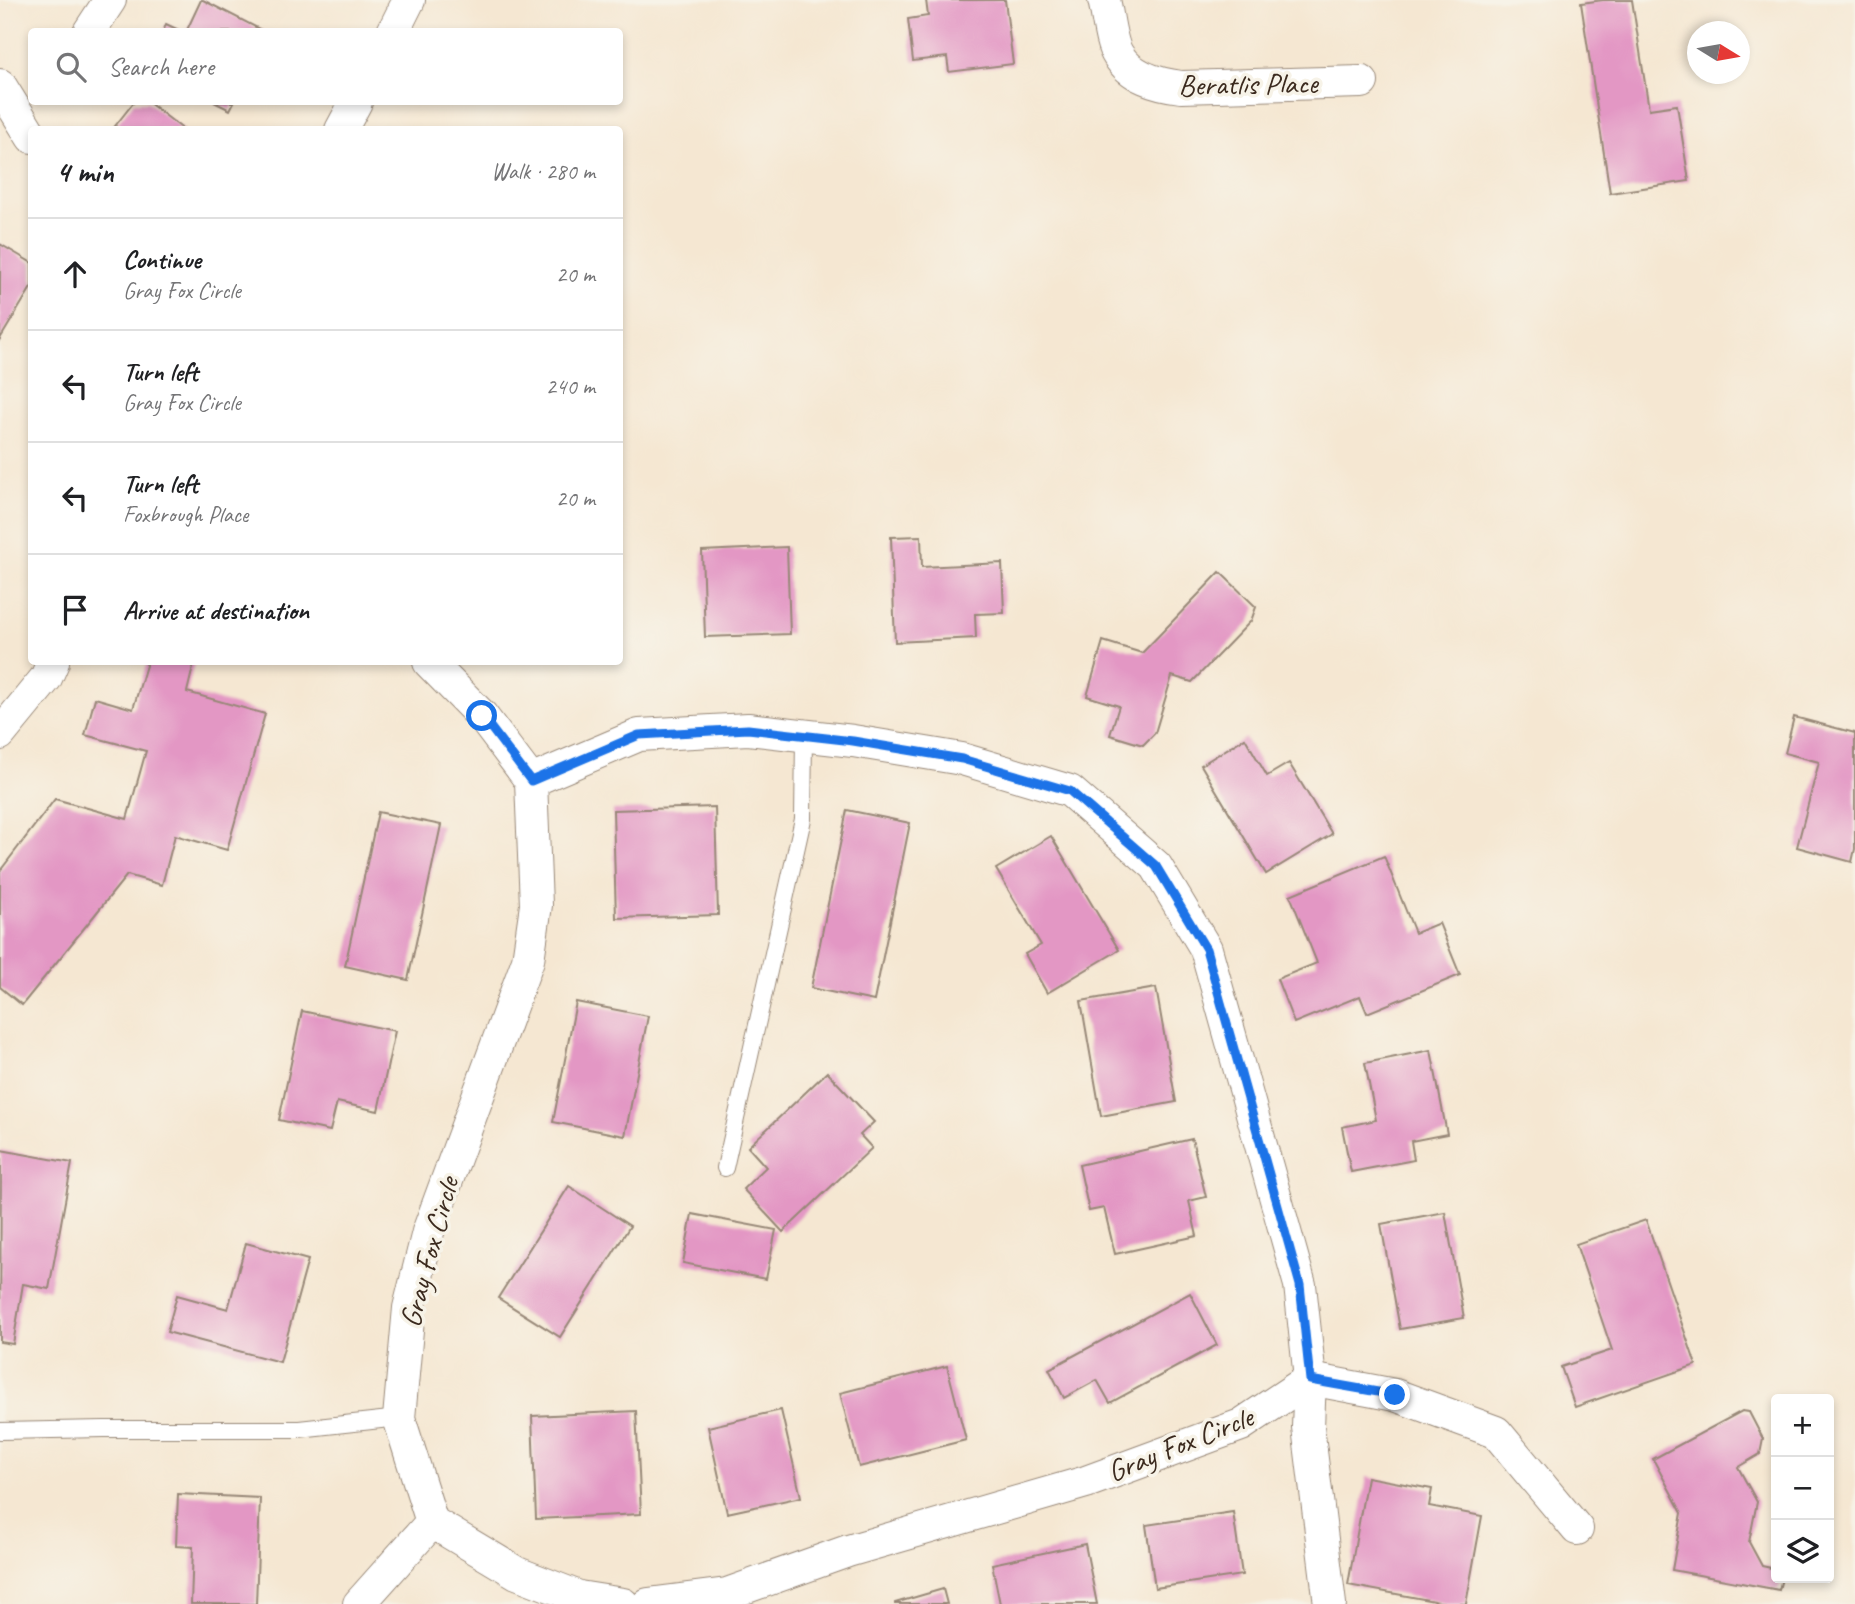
<!DOCTYPE html>
<meta charset="utf-8">
<style>
:root{--surface:#fff;--page:#f2f2f2;--text:#202124;--muted:#757577;--line:#e0e0e0}
body{margin:0;font-family:Caveat,sans-serif;background:var(--page);color:var(--text)}
.controls{position:absolute;right:21px;bottom:21px;display:grid;overflow:hidden;border-radius:7px;box-shadow:0 4px 10px #0003}
.controls button{width:63px;height:63px;display:grid;place-items:center;padding:0;border:0;border-bottom:2px solid var(--line);background:var(--surface);color:var(--text);font:35px sans-serif}
.compass{position:absolute;left:1687px;top:21px;width:63px;height:63px;border-radius:50%;background:var(--surface);box-shadow:0 4px 10px #0003;rotate:101deg}
.stop{position:absolute;width:21px;height:21px;margin:-16px;border:5px solid #1a73e8;border-radius:50%;background:#fff}
.stop.end{background:#1a73e8;border-color:#fff;box-shadow:0 2px 7px #0008}
.list{margin:0;padding:0;list-style:none}
h2{display:flex;justify-content:space-between;align-items:center;height:91px;margin:0;padding:0 28px;font-size:30px}
h2 small{font-size:23px;font-weight:400;color:var(--muted)}
.list li{display:grid;grid-template-columns:46px 1fr auto;gap:21px;align-items:center;box-sizing:border-box;height:112px;padding:0 28px;border-top:2px solid var(--line)}
.list b{display:block;font-size:26px;white-space:nowrap}
.list p{margin:0;font-size:23px;white-space:nowrap;color:var(--muted)}
.list em{font-size:23px;font-style:normal;color:var(--muted)}
.icon{flex:none;width:38px;height:38px;fill:none;stroke:currentColor;stroke-width:2;stroke-linecap:round;stroke-linejoin:round}
.map{position:relative;flex:none;width:1855px;height:1604px;overflow:hidden}
.search{position:absolute;background:var(--surface);box-shadow:0 4px 10px #0003;left:28px;top:28px;width:595px;height:77px;display:flex;align-items:center;gap:18px;box-sizing:border-box;padding:0 24px;border-radius:7px;color:var(--muted);font-size:26px}
.panel{position:absolute;background:var(--surface);box-shadow:0 4px 10px #0003;left:28px;top:126px;width:595px;height:539px;border-radius:7px}
.map>svg:first-child{display:block}
.building{fill:#e397c4}
.lines{fill:none;stroke-linecap:round;stroke-linejoin:round}
.lane-casing{stroke:#988878;stroke-width:18}
.street-casing{stroke:#988878;stroke-width:34}
.lane{stroke:#fff;stroke-width:16}
.street{stroke:#fff;stroke-width:32}
.route{stroke:#1a73e8;stroke-width:9}
.labels{text-anchor:middle;dominant-baseline:central;stroke-width:7;stroke-linejoin:round;paint-order:stroke}
.street-label{font-size:30px;fill:#3b2a1e;stroke:#f7f3e8}
</style>
<div class="map">
<svg width="1855" height="1604" viewBox="0 0 1855 1604">
<rect width="100%" height="100%" fill="#f7f3e8"/>
<filter id="ink" filterUnits="userSpaceOnUse"><feTurbulence type="fractalNoise" baseFrequency=".0143" numOctaves="2"/><feDisplacementMap in="SourceGraphic" scale="14" xChannelSelector="R" yChannelSelector="G"/><feConvolveMatrix kernelMatrix="1 2 1 2 8 2 1 2 1" color-interpolation-filters="sRGB"/></filter>
<filter id="wash" filterUnits="userSpaceOnUse"><feTurbulence type="fractalNoise" baseFrequency=".00686" numOctaves="4" result="noise"/><feDisplacementMap in="SourceGraphic" scale="28" xChannelSelector="R" yChannelSelector="G"/><feGaussianBlur stdDeviation="1.57" result="paint"/><feColorMatrix in="noise" values="0 0 0 0 0 0 0 0 0 0 0 0 0 0 0 0 0 1.4 0 .05"/><feComposite in="paint" operator="in"/></filter>
<g filter="url(#wash)">
<rect width="100%" height="100%" fill="#f5e7d2"/>
<g id="blocks">
<!-- building -->
<g class="building">
<polygon points="201,0 203,0 265,32 186,32"/>
<polygon points="926,0 1005,0 1013,64 949,72 947,57 913,61 908,19 928,16"/>
<polygon points="1603,0 1632,0 1649,109 1677,105 1689,181 1610,193 1581,3"/>
<polygon points="166,24 183,32 163,32"/>
<polygon points="134,102 148,102 184,130 112,130"/>
<polygon points="214,102 234,102 230,110"/>
<polygon points="0,244 32,263 32,286 0,339"/>
<polygon points="921,536 922,567 1002,563 1004,613 975,614 976,638 895,642 891,537"/>
<polygon points="787,547 790,634 705,637 702,551"/>
<polygon points="1220,572 1256,607 1251,621 1192,682 1172,676 1155,733 1143,745 1110,735 1119,706 1087,696 1103,641 1142,653"/>
<polygon points="147,662 194,663 187,692 265,714 227,850 175,835 162,885 127,875 22,1005 0,987 0,871 55,799 127,819 146,751 85,735 95,698 133,709"/>
<polygon points="1794,717 1855,733 1855,849 1852,862 1797,847 1819,762 1785,753"/>
<polygon points="1245,738 1267,776 1289,763 1332,834 1266,874 1201,765"/>
<polygon points="715,807 718,915 616,918 613,810"/>
<polygon points="847,810 910,823 874,1001 811,988"/>
<polygon points="378,812 441,825 408,980 345,966"/>
<polygon points="1051,836 1119,950 1047,993 1025,954 1041,945 996,869"/>
<polygon points="1384,856 1415,933 1439,923 1460,975 1367,1013 1360,996 1294,1023 1277,979 1317,963 1290,895"/>
<polygon points="1156,988 1176,1102 1101,1116 1081,1001"/>
<polygon points="576,1002 648,1016 625,1136 553,1122"/>
<polygon points="302,1011 395,1031 378,1111 337,1102 330,1131 279,1120"/>
<polygon points="1431,1050 1447,1134 1411,1141 1414,1160 1351,1172 1342,1127 1376,1120 1365,1063"/>
<polygon points="827,1072 874,1122 860,1135 872,1148 783,1232 743,1189 766,1167 748,1147"/>
<polygon points="1192,1139 1206,1197 1189,1201 1197,1236 1115,1254 1104,1208 1089,1211 1079,1165"/>
<polygon points="1,1150 72,1163 49,1289 23,1284 13,1344 0,1342"/>
<polygon points="569,1186 630,1226 560,1337 498,1298"/>
<polygon points="1445,1212 1464,1318 1400,1329 1381,1224"/>
<polygon points="692,1214 776,1230 766,1279 683,1263"/>
<polygon points="1646,1220 1696,1365 1575,1407 1561,1367 1612,1350 1576,1244"/>
<polygon points="246,1243 308,1260 280,1362 167,1332 177,1295 228,1309"/>
<polygon points="1190,1293 1217,1345 1110,1403 1097,1380 1064,1398 1049,1369"/>
<polygon points="947,1366 966,1440 859,1467 840,1393"/>
<polygon points="781,1410 801,1497 727,1513 708,1427"/>
<polygon points="636,1411 641,1514 536,1519 532,1416"/>
<polygon points="1742,1411 1749,1412 1763,1439 1760,1454 1738,1467 1757,1502 1749,1542 1762,1566 1776,1569 1776,1578 1782,1578 1779,1590 1672,1570 1682,1513 1653,1459"/>
<polygon points="1367,1477 1432,1489 1429,1506 1482,1516 1466,1604 1450,1604 1348,1585"/>
<polygon points="178,1494 260,1498 256,1604 191,1604 193,1547 176,1546"/>
<polygon points="1233,1512 1242,1575 1155,1588 1146,1525"/>
<polygon points="1085,1544 1097,1604 1000,1604 992,1564"/>
<polygon points="943,1589 947,1604 895,1604 895,1603"/>
</g>
</g>
</g>
<g filter="url(#ink)">
<use href="#blocks" fill-opacity="0" stroke="#988878" stroke-width="2"/>
<g class="lines">
<!-- lane casing -->
<g class="lane-casing">
<g id="lane">
<polyline points="725,1168 803,819 804,736"/>
<polyline points="0,1431 104,1429 299,1429 399,1418"/>
</g>
</g>
<!-- street casing -->
<g class="street-casing">
<g id="street">
<path d="M1104,0C1108,15 1110,43 1118,55C1131,77 1157,84 1181,87L1362,82"/>
<polyline points="89,32 110,0"/>
<polyline points="393,32 409,0"/>
<polyline points="0,85 32,137"/>
<polyline points="341,130 356,102"/>
<polyline points="429,662 482,716 531,781 536,905 528,960 428,1232 409,1308 399,1418 432,1522 517,1573 579,1597 623,1604"/>
<polyline points="0,734 46,678 53,662"/>
<polyline points="531,781 639,735 748,729 853,741 962,759 1070,791 1156,866 1206,949 1300,1285 1310,1379 1241,1425 1086,1482 848,1551 727,1594 648,1604"/>
<polyline points="359,1604 432,1522"/>
<polyline points="1330,1604 1308,1427 1310,1379 1395,1395 1496,1432 1577,1529"/>
</g>
</g>
<!-- lane -->
<use href="#lane" class="lane"/>
<!-- street -->
<use href="#street" class="street"/>
</g>
</g>
<g class="lines" filter="url(#ink)">
<!-- route -->
<polyline class="route" points="482,716 531,781 639,735 748,729 853,741 962,759 1070,791 1156,866 1206,949 1300,1285 1310,1380 1395,1395"/>
</g>
<g class="labels">
<!-- street labels -->
<g class="street-label">
<text transform="translate(1248 84) rotate(-1)">Beratlis Place</text>
<text transform="translate(429 1252) rotate(-75)">Gray Fox Circle</text>
<text transform="translate(1180 1444) rotate(-22)">Gray Fox Circle</text>
</g>
</g>
</svg>
<div class="controls">
<button>+</button>
<button>−</button>
<button><svg class="icon" aria-label="layers" viewBox="0 0 24 24"><path d="M12 4l9 5-9 5-9-5zM3 14l9 5 9-5"/></svg></button>
</div>
<svg class="compass" viewBox="-18 -18 36 36"><path d="M0-13l5 13h-10z" fill="#e53935"/><path d="M0 13l5-13h-10z" fill="#757577"/></svg>
<div class="stop" style="left:482px;top:716px"></div>
<div class="stop end" style="left:1395px;top:1395px"></div>
<div class="search"><svg class="icon" aria-label="search" viewBox="0 0 24 24"><circle cx="10" cy="10" r="6"/><path d="M15 15l6 6"/></svg>Search here</div>
<section class="panel">
<h2>4 min<small>Walk · 280 m</small></h2>
<ul class="list">
<li><svg class="icon" aria-label="ahead" viewBox="0 0 24 24"><path d="M12 20V5M6 11l6-6 6 6"/></svg><div><b>Continue</b><p>Gray Fox Circle</p></div><em>20 m</em></li>
<li><svg class="icon" aria-label="left" viewBox="0 0 24 24"><path d="M17 20v-9H6M10 6l-5 5 5 5"/></svg><div><b>Turn left</b><p>Gray Fox Circle</p></div><em>240 m</em></li>
<li><svg class="icon" aria-label="left" viewBox="0 0 24 24"><path d="M17 20v-9H6M10 6l-5 5 5 5"/></svg><div><b>Turn left</b><p>Foxbrough Place</p></div><em>20 m</em></li>
<li><svg class="icon" aria-label="arrive" viewBox="0 0 24 24"><path d="M6 21V4h12l-3 4 3 4H6"/></svg><div><b>Arrive at destination</b></div></li>
</ul>
</section>
</div>
